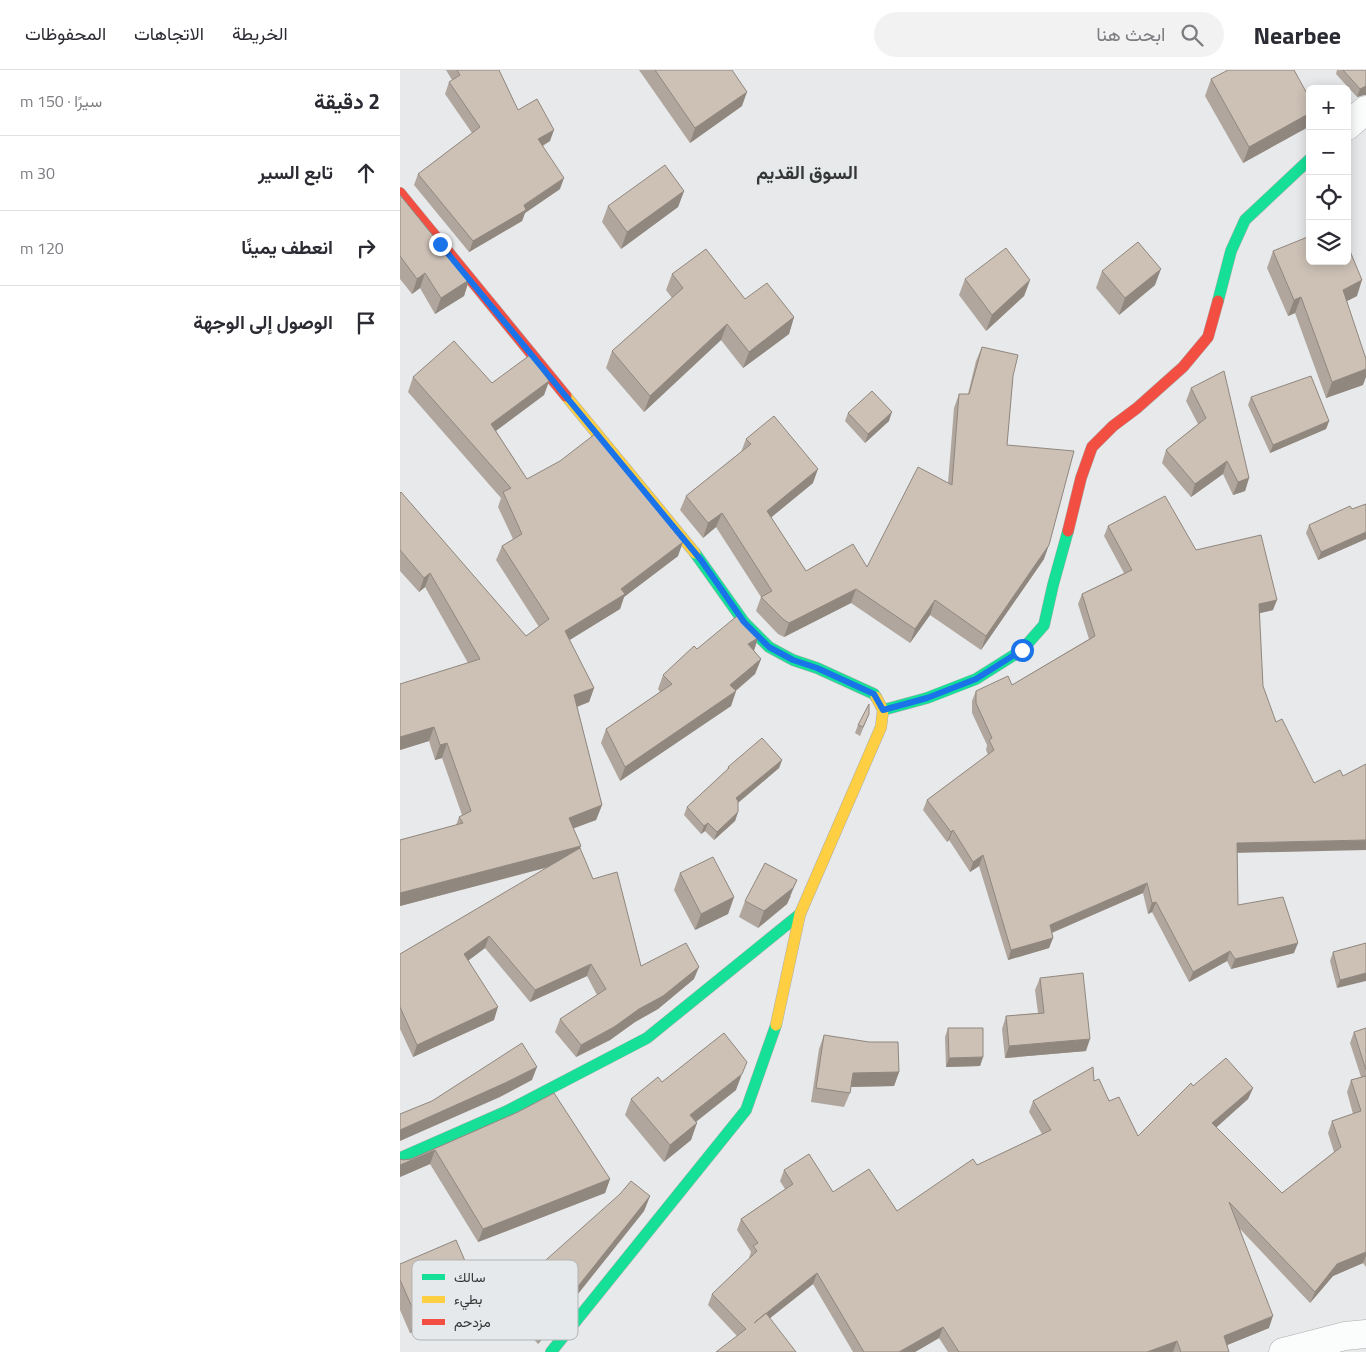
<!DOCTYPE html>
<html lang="ar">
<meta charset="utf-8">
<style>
:root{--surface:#fff;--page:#f2f2f3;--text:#2b2b33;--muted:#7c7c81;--line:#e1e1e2}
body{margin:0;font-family:"Titillium Web",Vazirmatn,sans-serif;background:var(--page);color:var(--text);direction:rtl}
.controls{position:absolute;right:15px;top:15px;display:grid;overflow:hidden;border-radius:8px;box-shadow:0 2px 12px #0003}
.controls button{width:45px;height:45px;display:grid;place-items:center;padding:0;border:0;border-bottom:1px solid var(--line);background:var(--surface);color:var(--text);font:25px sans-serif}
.stop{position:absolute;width:15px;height:15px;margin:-11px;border:4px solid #1a73e8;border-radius:50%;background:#fff}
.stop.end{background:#1a73e8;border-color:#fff;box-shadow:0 1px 5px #0008}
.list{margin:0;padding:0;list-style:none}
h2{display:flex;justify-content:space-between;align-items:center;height:65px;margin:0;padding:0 20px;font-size:21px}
h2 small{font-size:16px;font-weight:400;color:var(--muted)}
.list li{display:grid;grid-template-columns:32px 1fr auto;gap:15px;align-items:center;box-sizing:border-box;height:75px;padding:0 20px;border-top:1px solid var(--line)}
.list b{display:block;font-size:19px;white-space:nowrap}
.list em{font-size:16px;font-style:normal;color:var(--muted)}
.icon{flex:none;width:28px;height:28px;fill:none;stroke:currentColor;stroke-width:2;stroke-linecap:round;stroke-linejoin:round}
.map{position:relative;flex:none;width:966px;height:1282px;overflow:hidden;direction:ltr}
header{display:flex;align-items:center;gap:30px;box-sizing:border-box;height:70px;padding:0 25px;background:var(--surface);border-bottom:1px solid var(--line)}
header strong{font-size:24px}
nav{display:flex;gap:28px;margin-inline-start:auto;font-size:18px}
.search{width:350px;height:45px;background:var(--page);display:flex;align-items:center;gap:12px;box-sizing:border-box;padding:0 18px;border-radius:28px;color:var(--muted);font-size:19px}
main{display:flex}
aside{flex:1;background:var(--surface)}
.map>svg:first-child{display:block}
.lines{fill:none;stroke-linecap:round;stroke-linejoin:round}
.street-casing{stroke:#abacae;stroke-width:29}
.fast-casing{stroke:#abacae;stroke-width:12}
.slow-casing{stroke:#abacae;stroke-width:12}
.jam-casing{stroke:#abacae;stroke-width:12}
.street{stroke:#fbfcfc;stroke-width:28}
.fast{stroke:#16e098;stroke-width:11}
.slow{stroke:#ffcf43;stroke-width:11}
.jam{stroke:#f24e42;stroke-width:11}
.wall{fill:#b0a69d}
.shaded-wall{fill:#90877f}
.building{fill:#cdc1b6;stroke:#90877f}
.route{stroke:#1a73e8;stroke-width:6}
.labels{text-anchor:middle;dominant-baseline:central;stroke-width:4;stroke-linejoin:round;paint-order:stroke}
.district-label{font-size:19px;font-weight:bold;fill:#353636;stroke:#e6e9eb}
.key{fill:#e6e9eb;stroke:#b1b3b5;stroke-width:1}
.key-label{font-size:14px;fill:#353636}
</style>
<header>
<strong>Nearbee</strong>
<div class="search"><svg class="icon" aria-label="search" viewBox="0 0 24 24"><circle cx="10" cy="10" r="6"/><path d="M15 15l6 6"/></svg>ابحث هنا</div>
<nav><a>الخريطة</a><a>الاتجاهات</a><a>المحفوظات</a></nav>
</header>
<main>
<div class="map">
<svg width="966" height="1282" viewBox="0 0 966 1282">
<rect width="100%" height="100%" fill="#e7e9ea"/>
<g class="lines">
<!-- street casing -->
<g class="street-casing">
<g id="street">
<polyline points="947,56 966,40"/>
<polyline points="883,1282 945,1266 966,1264"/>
</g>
</g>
<!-- fast casing -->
<g class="fast-casing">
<g id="fast">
<polyline points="818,231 831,181 845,150 910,89"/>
<polyline points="295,483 344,552 369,577 393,590 417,598 474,624 476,627"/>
<polyline points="483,640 527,628 576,609 622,580 644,555 653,515 668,461"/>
<polyline points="0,1088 107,1041 247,968 400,844"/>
<polyline points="151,1282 346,1040 376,955"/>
</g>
</g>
<!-- slow casing -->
<g class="slow-casing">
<g id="slow">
<polyline points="166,326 295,483"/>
<polyline points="376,955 400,844 481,657 483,640 476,627"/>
</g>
</g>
<!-- jam casing -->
<g class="jam-casing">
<g id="jam">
<polyline points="0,123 166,326"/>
<polyline points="668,461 681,408 692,377 713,356 737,338 783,297 808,267 818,231"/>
</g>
</g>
<!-- street -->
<use href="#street" class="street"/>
<!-- fast -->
<use href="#fast" class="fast"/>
<!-- slow -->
<use href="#slow" class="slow"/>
<!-- jam -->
<use href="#jam" class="jam"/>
</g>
<!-- wall -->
<g class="wall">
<polygon points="46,0 99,0 118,40 150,71 143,76 160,119 125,143 122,151 69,182 14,115 18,104 72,63 45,24 49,12 52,10"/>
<polygon points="239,0 332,0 342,36 290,73"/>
<polygon points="937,0 966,0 964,25 957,27 936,4"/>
<polygon points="811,9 910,29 910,56 843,93 805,26"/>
<polygon points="284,121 278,137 221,179 202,152 208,136"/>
<polygon points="0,125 69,210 64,226 35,244 20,218 12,224 0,209"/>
<polygon points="873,181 957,226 947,231 963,315 926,328 895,243 888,246 867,198"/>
<polygon points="702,201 755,215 719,245 696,218"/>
<polygon points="272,204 394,247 389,264 343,298 321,270 244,342 206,298 212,281 272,228 266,220"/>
<polygon points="565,209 630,210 624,226 586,261 559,225"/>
<polygon points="582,277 613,306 607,375 644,489 581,580 530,545 510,573 451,533 384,567 378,564 356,541 361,527 316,457 303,468 280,440 286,426 341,382 346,369 413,413 371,447 406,501 467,497 548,413 554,338 559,324 568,324 576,291"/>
<polygon points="13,307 92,313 149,311 144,325 96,361 127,409 278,486 224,527 220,539 169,570 194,618 189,632 177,637 202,735 196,750 173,758 181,776 179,779 193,809 241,896 294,909 258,939 235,952 210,970 176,987 155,962 160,949 197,925 187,906 130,932 85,878 68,890 94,950 13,987 0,959 0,884 149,797 0,836 0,770 56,755 59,747 62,745 42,688 35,690 29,671 0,680 0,614 68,593 25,517 19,522 0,501 0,423 126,566 139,557 96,490 102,476 113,469 98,437 101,428 8,322"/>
<polygon points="791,318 849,408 845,421 833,425 823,404 791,427 762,393 766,380 798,354 786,331"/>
<polygon points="851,327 929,351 926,359 870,383 848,335"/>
<polygon points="448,343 489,351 465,373 445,351"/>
<polygon points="966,434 966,469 918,490 906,463 909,455 952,439"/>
<polygon points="708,456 796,480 873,540 860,543 837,783 838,835 894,883 831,899 827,891 789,912 752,842 748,844 743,823 652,863 653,868 649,878 608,890 579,796 570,802 549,770 547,772 523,740 527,730 588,685 586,680 587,675 572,643 572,631 576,621 612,615 689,569 678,534 682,524 724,503 704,466"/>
<polygon points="358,568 354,581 361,589 355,604 336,621 331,636 220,711 201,673 206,659 260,622 258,619 263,605 297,579"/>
<polygon points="469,644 460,666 455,663 458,655"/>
<polygon points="382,690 379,698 338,733 338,742 335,751 314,770 305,761 301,764 284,745 287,737 327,700 328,697"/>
<polygon points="280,803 334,827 328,844 295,860 274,820"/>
<polygon points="391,826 387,834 358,858 339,847 345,831"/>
<polygon points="966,873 937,918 930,891 933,882"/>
<polygon points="640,908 686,981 605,988 602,959 606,946 638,943 635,920"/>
<polygon points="548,958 583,987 580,996 546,997 545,967"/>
<polygon points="966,958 966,1197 963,1193 933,1206 910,1233 840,1159 869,1258 827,1275 829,1282 548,1282 539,1268 515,1282 453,1282 413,1214 370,1248 337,1266 308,1235 312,1224 350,1189 349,1188 351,1182 337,1160 341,1149 385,1119 380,1111 384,1100 433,1122 497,1141 577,1095 642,1064 629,1042 633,1031 694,1011 738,1066 793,1016 853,1018 848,1029 816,1057 882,1123 934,1082 928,1063 932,1051 953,1044 947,1022 951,1010 961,1007 950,973 954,962"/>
<polygon points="424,965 499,1002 494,1016 450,1017 450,1023 444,1037 411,1032 419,979"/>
<polygon points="262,1012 336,1020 296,1052 291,1070 264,1092 225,1045 231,1029"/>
<polygon points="118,1042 210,1109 205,1123 78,1172 30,1094 0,1107 0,1089 3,1090 11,1089"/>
<polygon points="250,1126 244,1141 138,1274 104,1236 110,1222"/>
<polygon points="0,1194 72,1237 10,1263 0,1240"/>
</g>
<!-- shaded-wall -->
<g class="shaded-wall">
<polygon points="966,16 966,25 964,25 957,27 960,19"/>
<polygon points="347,22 342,36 290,73 295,58"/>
<polygon points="910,43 910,56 843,93 849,77"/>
<polygon points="154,60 150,71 134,80 138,69"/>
<polygon points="164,108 160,119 125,143 122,151 69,182 73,171"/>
<polygon points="284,121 278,137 221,179 227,162"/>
<polygon points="761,199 755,215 719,245 725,228"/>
<polygon points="25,203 20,218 12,224 17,209"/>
<polygon points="69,210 64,226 35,244 41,228"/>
<polygon points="630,210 624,226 586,261 592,245"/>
<polygon points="962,210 957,226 937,236 943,220"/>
<polygon points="901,227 895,243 888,246 894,230"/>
<polygon points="394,247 389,264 343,298 349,282"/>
<polygon points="327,254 321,270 244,342 250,326"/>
<polygon points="966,299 966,307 963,315 926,328 932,312"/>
<polygon points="149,311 144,325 86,368 91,354"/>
<polygon points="492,342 489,351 465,373 468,364"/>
<polygon points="929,351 926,359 870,383 873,375"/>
<polygon points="827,391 823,404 791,427 795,414"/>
<polygon points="418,399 413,413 362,455 367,441"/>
<polygon points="849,408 845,421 833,425 838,412"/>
<polygon points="322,443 316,457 303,468 308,453"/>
<polygon points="966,462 966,469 918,490 921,482"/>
<polygon points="283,472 278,486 224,527 220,539 160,576 165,561"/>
<polygon points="649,475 644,489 581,580 586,566"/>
<polygon points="30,503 25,517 19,522 24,508"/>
<polygon points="456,519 451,533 384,567 389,553"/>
<polygon points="535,530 530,545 510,573 515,559"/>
<polygon points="877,530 873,540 856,544 859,534"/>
<polygon points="358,568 353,583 348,574"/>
<polygon points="361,589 355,604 329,626 336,621 331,636 220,711 225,697 330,615"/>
<polygon points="194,618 189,632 168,640 174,625"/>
<polygon points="34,657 29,671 0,680 0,667"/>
<polygon points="47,673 42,688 35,690 40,675"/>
<polygon points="382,690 379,698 333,737 336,728"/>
<polygon points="202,735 196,750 164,762 169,748"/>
<polygon points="338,742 335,751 314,770 317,762"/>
<polygon points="308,753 305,761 301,764 304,756"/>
<polygon points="553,760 549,770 547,772 551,762"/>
<polygon points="966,770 966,780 833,783 837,773"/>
<polygon points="181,776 175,790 0,836 0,823"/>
<polygon points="583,785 579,796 570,802 573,792"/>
<polygon points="397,810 387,834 358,858 364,841"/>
<polygon points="747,813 743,823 646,865 650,855"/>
<polygon points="334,827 328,844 295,860 301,844"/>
<polygon points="756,832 752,842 748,844 752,833"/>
<polygon points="89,866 85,878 60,897 64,884"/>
<polygon points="653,868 649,878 608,890 611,880"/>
<polygon points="898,873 894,883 831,899 835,889"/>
<polygon points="830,881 827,891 789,912 793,902"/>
<polygon points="191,894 187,906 130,932 135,920"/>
<polygon points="299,897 294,909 258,939 235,952 210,970 176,987 181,975"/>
<polygon points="966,903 966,911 937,918 940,910"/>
<polygon points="98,937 94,950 13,987 17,975"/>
<polygon points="690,969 686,981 605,988 609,976"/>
<polygon points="583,987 580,996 546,997 549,988"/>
<polygon points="137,997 132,1010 100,1027 0,1071 0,1060"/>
<polygon points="499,1002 494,1016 447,1017 453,1003"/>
<polygon points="342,1004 336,1020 284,1061 290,1045"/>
<polygon points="853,1018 848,1029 808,1065 812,1053"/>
<polygon points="297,1053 291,1070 264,1092 270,1075"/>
<polygon points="35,1080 30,1094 0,1107 0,1095"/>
<polygon points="210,1109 205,1123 78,1172 83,1159"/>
<polygon points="250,1126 244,1141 138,1274 144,1259"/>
<polygon points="966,1182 966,1186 963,1193 933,1206 910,1233 915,1222 937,1194"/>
<polygon points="417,1203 413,1214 350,1264 354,1253"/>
<polygon points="78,1221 72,1237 10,1263 16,1246"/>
<polygon points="873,1246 869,1258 820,1278 824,1266"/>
<polygon points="543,1257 539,1268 515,1282 499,1282"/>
<polygon points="777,1271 773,1282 747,1282"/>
</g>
<!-- building -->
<g class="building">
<polygon points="57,0 99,0 118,40 137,29 154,60 138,69 164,108 124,135 126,140 73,171 18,104 80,57 49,12 60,5"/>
<polygon points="255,0 332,0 347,22 295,58"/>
<polygon points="828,0 894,0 910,29 910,43 849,77 811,9"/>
<polygon points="943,0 966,0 966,16 960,19"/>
<polygon points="265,95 284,121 227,162 208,136"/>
<polygon points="0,125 69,210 41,228 25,203 17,209 0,186"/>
<polygon points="910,166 910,191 947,191 947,174 962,210 943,220 966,289 966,299 932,312 901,227 894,230 873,181"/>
<polygon points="738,172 761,199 725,228 702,201"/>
<polygon points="606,178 630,210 592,245 565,209"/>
<polygon points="306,179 345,229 367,213 394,247 349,282 327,254 250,326 212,281 283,218 272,204"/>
<polygon points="54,271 92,313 130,285 149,311 91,354 127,409 160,391 195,364 283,472 221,519 225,524 165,561 194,618 174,625 202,735 169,748 181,776 0,823 0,770 63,753 59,747 71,741 47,673 40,675 34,657 0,667 0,614 80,589 30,503 24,508 0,480 0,423 1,422 126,566 149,549 102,476 122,464 103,422 111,418 13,307"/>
<polygon points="582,277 618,285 613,306 607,375 674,381 649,475 586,566 535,530 515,559 456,519 389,553 384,550 361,527 372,521 322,443 308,453 286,426 351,374 346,369 374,346 418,399 367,441 406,501 453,474 467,497 518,397 552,415 559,324 569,324"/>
<polygon points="824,301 849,408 838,412 827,391 795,414 766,380 806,348 791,318"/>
<polygon points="911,306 929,351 873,375 851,327"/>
<polygon points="472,321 492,342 468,364 448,343"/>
<polygon points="765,426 796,480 861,465 877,530 859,534 863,616 876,652 882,649 914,713 940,700 943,706 966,694 966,770 837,773 838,835 883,827 898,873 835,889 830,881 793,902 756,832 752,833 747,813 650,855 653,868 611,880 583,785 573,792 553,760 551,762 527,730 594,680 589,670 592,668 576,633 576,621 608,606 612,615 695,566 682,524 732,500 708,456"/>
<polygon points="966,434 966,462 921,482 909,455 950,436 952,439"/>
<polygon points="337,546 358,568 348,574 361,589 330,615 336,621 225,697 206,659 272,614 263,605 294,576 297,579"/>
<polygon points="469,634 469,644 463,657 458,655"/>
<polygon points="362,668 382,690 336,728 338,731 338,742 317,762 308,753 304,756 287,737 329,698 328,697"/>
<polygon points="180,778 193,809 217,802 241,896 286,873 299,897 263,926 239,939 214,957 181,975 160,949 206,919 191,894 135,920 89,866 64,884 98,937 17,975 0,937 0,884"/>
<polygon points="313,787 334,827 301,844 280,803"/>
<polygon points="365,793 397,810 393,818 364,841 345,831"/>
<polygon points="966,873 966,903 940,910 933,882"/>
<polygon points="683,903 690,969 609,976 606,946 644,943 640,908"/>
<polygon points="548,958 583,958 583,987 549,988"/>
<polygon points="966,958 966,1000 954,962"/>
<polygon points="324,963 347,992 342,1004 290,1045 297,1053 270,1075 231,1029 258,1007 262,1012"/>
<polygon points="424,965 469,972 498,972 499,1002 453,1003 450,1023 416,1018"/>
<polygon points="122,973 137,997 105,1013 0,1060 0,1044 32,1031"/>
<polygon points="826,988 853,1018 812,1053 882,1123 941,1077 932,1051 961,1041 951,1010 966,1006 966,1182 937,1194 915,1222 829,1132 873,1246 824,1266 829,1282 781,1282 777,1271 747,1282 559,1282 543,1257 499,1282 464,1282 417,1203 354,1253 366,1243 396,1282 316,1282 346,1259 312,1224 357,1181 353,1176 358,1173 341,1149 393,1114 384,1100 409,1084 433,1122 469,1099 497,1141 573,1089 577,1095 651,1060 633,1031 693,997 694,1011 699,1009 709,1031 719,1027 738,1066 791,1013 793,1016"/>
<polygon points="154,1023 210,1109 83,1159 35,1080 0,1095 0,1089 3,1090 11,1089 118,1042"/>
<polygon points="231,1111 250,1126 144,1259 110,1222 220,1124"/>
<polygon points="56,1170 78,1221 16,1246 0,1210 0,1194"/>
</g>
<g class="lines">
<!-- route -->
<polyline class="route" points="40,174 301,490 344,552 369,577 393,590 417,598 474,624 483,640 527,628 576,609 622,580"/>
</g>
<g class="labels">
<!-- district labels -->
<g class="district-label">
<text x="407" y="101">السوق القديم</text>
</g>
</g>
<!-- legend -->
<rect x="12" y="1190" width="166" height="80" rx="8" class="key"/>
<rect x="22" y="1204" width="23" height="6" fill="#16e098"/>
<rect x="22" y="1226" width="23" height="7" fill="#ffcf43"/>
<rect x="22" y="1249" width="23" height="6" fill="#f24e42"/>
<g class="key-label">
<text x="54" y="1212">سالك</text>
<text x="54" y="1234">بطيء</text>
<text x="54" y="1257">مزدحم</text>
</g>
</svg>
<div class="controls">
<button>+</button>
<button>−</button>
<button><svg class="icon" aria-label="locate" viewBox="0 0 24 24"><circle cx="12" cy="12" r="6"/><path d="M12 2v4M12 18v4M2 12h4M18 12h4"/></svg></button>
<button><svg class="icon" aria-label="layers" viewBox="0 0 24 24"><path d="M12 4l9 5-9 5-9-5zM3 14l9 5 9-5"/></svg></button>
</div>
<div class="stop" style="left:622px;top:580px"></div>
<div class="stop end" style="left:40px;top:174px"></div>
</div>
<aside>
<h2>2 دقيقة<small>سيرًا · 150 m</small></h2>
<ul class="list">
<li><svg class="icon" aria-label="ahead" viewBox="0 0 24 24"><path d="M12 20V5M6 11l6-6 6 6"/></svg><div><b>تابع السير</b></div><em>30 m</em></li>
<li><svg class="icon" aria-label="right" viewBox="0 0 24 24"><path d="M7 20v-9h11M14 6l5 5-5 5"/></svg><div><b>انعطف يمينًا</b></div><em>120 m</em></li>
<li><svg class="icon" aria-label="arrive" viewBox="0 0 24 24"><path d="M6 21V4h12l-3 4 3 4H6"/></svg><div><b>الوصول إلى الوجهة</b></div></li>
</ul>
</aside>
</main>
